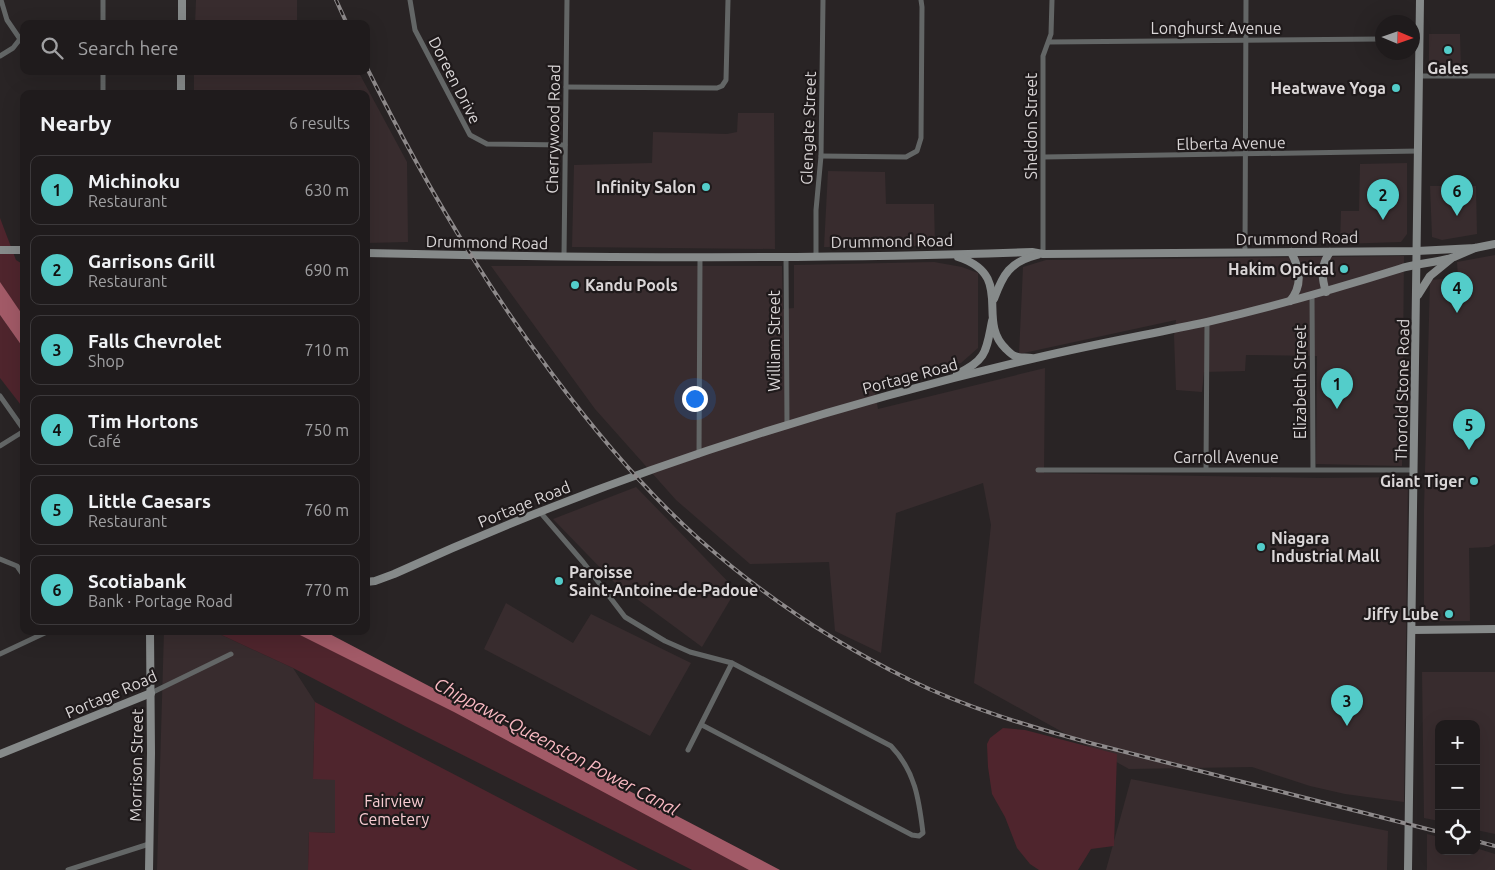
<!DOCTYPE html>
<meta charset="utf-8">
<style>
:root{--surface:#1f1b1c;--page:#2c2829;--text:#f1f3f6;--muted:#a1a1a3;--line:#3c393b;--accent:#53cdca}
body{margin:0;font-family:Ubuntu,sans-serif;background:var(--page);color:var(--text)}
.controls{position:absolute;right:15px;bottom:15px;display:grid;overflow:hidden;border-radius:10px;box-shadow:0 5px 20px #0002}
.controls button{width:45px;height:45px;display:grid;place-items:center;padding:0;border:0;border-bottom:1px solid var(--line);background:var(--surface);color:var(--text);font:25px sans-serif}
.compass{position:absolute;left:1375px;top:15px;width:45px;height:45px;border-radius:50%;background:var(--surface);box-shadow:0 5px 20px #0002;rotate:92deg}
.you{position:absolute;left:694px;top:398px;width:18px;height:18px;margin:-12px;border:4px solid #fff;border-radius:50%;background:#1a73e8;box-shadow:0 0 0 8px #1a73e833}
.badge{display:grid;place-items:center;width:32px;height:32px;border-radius:50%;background:var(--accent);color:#111;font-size:16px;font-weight:700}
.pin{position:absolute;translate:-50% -41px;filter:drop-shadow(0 1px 2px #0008)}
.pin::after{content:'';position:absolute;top:26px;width:18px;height:15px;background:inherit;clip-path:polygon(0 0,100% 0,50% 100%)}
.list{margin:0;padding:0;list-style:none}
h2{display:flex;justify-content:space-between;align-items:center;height:65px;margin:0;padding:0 20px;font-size:21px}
h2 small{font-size:16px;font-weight:400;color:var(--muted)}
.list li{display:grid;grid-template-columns:32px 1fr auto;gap:15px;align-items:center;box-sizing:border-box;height:70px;margin:0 10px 10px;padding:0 10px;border:1px solid var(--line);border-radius:10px}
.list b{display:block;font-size:19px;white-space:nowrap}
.list p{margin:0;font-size:16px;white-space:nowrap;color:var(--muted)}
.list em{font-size:16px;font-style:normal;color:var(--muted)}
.icon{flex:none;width:28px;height:28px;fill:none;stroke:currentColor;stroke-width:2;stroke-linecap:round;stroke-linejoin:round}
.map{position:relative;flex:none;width:1495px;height:870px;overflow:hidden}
.search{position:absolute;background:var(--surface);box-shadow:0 5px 20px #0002;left:20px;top:20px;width:350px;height:55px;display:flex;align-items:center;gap:12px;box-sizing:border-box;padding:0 18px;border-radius:10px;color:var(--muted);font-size:19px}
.panel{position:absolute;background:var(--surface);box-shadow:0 5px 20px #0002;left:20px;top:90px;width:350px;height:545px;border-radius:10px}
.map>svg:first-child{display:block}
.built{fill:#382c2e}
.green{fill:#4f252d}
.water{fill:#a25a67}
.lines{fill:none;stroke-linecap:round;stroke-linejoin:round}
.street{stroke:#636666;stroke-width:5}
.secondary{stroke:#868a8a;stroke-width:8}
.rail-casing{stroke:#8e8a8b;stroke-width:4}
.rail{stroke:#1f1a1b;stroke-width:2;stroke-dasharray:5.5;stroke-linecap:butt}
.poi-dot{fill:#53cdca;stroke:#1f1a1b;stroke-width:2}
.labels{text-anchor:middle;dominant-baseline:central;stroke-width:4.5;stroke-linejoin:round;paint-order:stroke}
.street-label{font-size:16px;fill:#dad6d7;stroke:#1f1a1b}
.poi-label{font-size:16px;font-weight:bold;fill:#dad6d7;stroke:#1f1a1b;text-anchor:end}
.park-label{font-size:16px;fill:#f8ccd2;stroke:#1f1a1b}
.water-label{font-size:18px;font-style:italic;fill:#fabac3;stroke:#1f1a1b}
</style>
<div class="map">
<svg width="1495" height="870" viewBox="0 0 1495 870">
<rect width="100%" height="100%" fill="#292425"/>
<!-- built -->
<g class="built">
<polygon points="196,0 297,0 297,24 195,24"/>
<polygon points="1429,34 1460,34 1461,70 1429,71"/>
<polygon points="194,71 358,71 407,162 408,242 366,243 366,94 194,94"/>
<polygon points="738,113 774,113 775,249 572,247 574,165 652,163 653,132 727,134 737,132"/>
<polygon points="1407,163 1407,234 1401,242 1340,244 1341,211 1359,211 1360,164"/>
<polygon points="828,171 885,172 886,204 934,204 935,246 824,247"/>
<polygon points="1430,186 1476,186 1477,234 1442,240 1432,237"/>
<polygon points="1495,255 1495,544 1489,547 1469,548 1470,621 1424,621 1424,509 1430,280 1458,278 1457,262"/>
<polygon points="1404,256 1402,466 1316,464 1317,356 1246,355 1245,371 1204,372 1202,392 1176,390 1174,336 1176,320 1019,354 1023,267 1046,260"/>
<polygon points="934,262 962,267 978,273 978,348 961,363 874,386 878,409 1045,368 1044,473 1318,478 1408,477 1404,802 1345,794 1310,786 1252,767 1129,769 974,683 991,525 983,483 896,513 881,653 835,631 829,562 750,564 676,500 595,409 491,266 782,266 783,309 794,308 794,265"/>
<polygon points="636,487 736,590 702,647 614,582 553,519"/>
<polygon points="506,603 573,643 591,614 691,663 650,736 484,649"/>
<polygon points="164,631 213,631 293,668 315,702 313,779 335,779 335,833 309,832 308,870 157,870"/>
<polygon points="1422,672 1495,672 1495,834 1476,830 1476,724 1439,724 1439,821 1424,818"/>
<polygon points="1131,779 1388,831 1387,870 1106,870"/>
<polygon points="1427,834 1439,837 1439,851 1476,851 1476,848 1495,854 1495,870 1427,870"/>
</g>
<!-- green -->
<g class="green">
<polygon points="0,218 16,260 24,265 24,318 0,284"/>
<polygon points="0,315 24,349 24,409 0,378"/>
<polygon points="213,631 303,631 757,870 692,870 405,726 293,668"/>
<polygon points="315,702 638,870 308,870 309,832 335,833 335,780 313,779"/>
<polygon points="1003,728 1025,730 1117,754 1114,846 1091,849 1078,870 1039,870 1030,864 1017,848 1005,817 992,794 988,767 987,744 990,738"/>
</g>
<!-- water -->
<g class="water">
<polygon points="0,282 24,317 24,349 0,315"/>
<polygon points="292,631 324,631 780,870 749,870 454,712"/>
</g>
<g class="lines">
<!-- street -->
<g class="street">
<polyline points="1,0 7,20 20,39"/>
<polyline points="410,0 415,30 470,135 487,144 565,145"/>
<polyline points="103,24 103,0"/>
<polyline points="1049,42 1382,39"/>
<polyline points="0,56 13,48 20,39"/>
<polyline points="1420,76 1495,76"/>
<polyline points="566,87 717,88 722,86 726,80 728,0"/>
<polyline points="103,94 103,71"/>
<polyline points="821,156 906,157 917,151 921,138 922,7 921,0"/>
<polyline points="1044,157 1419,151"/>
<polyline points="1245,253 1246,0"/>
<polyline points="1043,254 1043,56 1051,34 1052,0"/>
<polyline points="786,256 787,426"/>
<polyline points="816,256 816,210 821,156 823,0"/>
<polyline points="564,257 567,0"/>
<polyline points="1312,296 1313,469"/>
<polyline points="0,396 24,430"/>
<polyline points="0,446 24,431"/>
<polyline points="699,455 700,258"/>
<polyline points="1206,469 1207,322"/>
<polyline points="1038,470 1414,470"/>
<path d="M540,512L583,562L625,617L665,641L690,652L732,663L891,746C915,771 919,799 923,833L919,836L912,835L702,725"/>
<polyline points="0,559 17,566 24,576"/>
<polyline points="0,654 49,631"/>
<polyline points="151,693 231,654"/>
<polyline points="688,750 732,663"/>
<polyline points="68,870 149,844"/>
</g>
<!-- secondary -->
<g class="secondary">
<polyline points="182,24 182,0"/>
<polyline points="181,94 181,71"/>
<polyline points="0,250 24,250"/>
<path d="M366,253C588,258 810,260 1032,252L1043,254L1417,251L1475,248L1495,244"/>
<path d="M958,257C1016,276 975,320 1006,349C1008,351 1012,355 1015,356C1019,358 1026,357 1031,358"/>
<path d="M1326,292C1321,276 1321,265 1330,252"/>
<polyline points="1418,295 1430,276 1452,258"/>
<path d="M994,299C1003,274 1010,262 1037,255"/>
<path d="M1290,301C1303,285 1300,269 1291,252"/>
<path d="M957,374C987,360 986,351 992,321"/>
<path d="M366,582L375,581L394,574C600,480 819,408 1040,357C1095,344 1151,334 1207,322C1272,307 1335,289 1399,269C1417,263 1437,263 1454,257C1461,254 1468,251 1475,248"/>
<polyline points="1412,630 1495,629"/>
<polyline points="0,754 151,693"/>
<polyline points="149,870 151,753 150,631"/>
<polyline points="1408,870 1420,0"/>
</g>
<!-- rail casing -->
<g class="rail-casing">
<g id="rail">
<polyline points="336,0 347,24"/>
<path d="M366,66C420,175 480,278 553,375C597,434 645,491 700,540C764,596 834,643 910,680C967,708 1028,726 1090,743L1439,832"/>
<polyline points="1476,841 1495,846"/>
</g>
</g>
<!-- rail -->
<use href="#rail" class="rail"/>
</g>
<!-- markers -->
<g class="poi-dot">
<circle cx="1448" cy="50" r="5"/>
<circle cx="1396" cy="88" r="5"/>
<circle cx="706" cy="187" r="5"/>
<circle cx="1344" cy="269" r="5"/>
<circle cx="575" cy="285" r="5"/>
<circle cx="1474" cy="481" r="5"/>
<circle cx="1261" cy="547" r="5"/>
<circle cx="559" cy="581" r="5"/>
<circle cx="1449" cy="614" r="5"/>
</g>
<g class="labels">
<!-- street labels -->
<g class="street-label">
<text x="1216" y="28">Longhurst Avenue</text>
<text transform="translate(455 80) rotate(63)">Doreen Drive</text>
<text transform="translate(1031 126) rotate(-90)">Sheldon Street</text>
<text transform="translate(808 128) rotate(-88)">Glengate Street</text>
<text transform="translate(553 129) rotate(-89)">Cherrywood Road</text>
<text transform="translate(1231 143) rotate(-1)">Elberta Avenue</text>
<text transform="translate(1297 238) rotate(-1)">Drummond Road</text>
<text transform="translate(892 241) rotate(-1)">Drummond Road</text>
<text transform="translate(487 242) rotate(1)">Drummond Road</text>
<text transform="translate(774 341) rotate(-90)">William Street</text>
<text transform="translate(910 376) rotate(-15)">Portage Road</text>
<text transform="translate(1300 382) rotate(-90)">Elizabeth Street</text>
<text transform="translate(1402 390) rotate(-89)">Thorold Stone Road</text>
<text x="1226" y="457">Carroll Avenue</text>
<text transform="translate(524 504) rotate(-22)">Portage Road</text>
<text transform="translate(111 694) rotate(-23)">Portage Road</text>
<text transform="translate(136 765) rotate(-89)">Morrison Street</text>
</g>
<!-- poi labels -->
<g class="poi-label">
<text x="1448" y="68" text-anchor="middle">Gales</text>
<text x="1386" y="88">Heatwave Yoga</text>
<text x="696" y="187">Infinity Salon</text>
<text x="1334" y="269">Hakim Optical</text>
<text x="585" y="285" text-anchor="start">Kandu Pools</text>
<text x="1464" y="481">Giant Tiger</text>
<text x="1271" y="538" text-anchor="start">Niagara<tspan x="1271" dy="18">Industrial Mall</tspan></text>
<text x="569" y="572" text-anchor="start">Paroisse<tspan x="569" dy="18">Saint-Antoine-de-Padoue</tspan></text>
<text x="1439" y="614">Jiffy Lube</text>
</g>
<!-- park labels -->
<g class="park-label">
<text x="394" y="801">Fairview<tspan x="394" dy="18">Cemetery</tspan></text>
</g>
<!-- water labels -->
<g class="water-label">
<text transform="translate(557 746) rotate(28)">Chippawa-Queenston Power Canal</text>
</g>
</g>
</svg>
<div class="controls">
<button>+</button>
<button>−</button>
<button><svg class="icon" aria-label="locate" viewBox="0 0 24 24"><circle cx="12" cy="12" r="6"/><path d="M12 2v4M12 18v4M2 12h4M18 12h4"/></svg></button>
</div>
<svg class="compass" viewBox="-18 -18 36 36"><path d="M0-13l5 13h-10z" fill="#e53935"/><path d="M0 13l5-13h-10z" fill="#a1a1a3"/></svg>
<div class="you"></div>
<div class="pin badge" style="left:1337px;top:409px">1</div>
<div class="pin badge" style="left:1383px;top:220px">2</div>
<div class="pin badge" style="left:1347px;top:726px">3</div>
<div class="pin badge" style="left:1457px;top:313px">4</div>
<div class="pin badge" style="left:1469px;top:450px">5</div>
<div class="pin badge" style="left:1457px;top:216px">6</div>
<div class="search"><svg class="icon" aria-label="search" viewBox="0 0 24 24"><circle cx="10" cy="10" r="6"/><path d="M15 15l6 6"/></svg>Search here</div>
<section class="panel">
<h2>Nearby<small>6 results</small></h2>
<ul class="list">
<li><span class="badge">1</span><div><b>Michinoku</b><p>Restaurant</p></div><em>630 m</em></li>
<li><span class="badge">2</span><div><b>Garrisons Grill</b><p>Restaurant</p></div><em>690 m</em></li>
<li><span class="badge">3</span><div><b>Falls Chevrolet</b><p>Shop</p></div><em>710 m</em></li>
<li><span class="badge">4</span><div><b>Tim Hortons</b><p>Café</p></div><em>750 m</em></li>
<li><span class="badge">5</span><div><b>Little Caesars</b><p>Restaurant</p></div><em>760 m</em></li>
<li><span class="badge">6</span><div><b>Scotiabank</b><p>Bank · Portage Road</p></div><em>770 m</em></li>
</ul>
</section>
</div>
